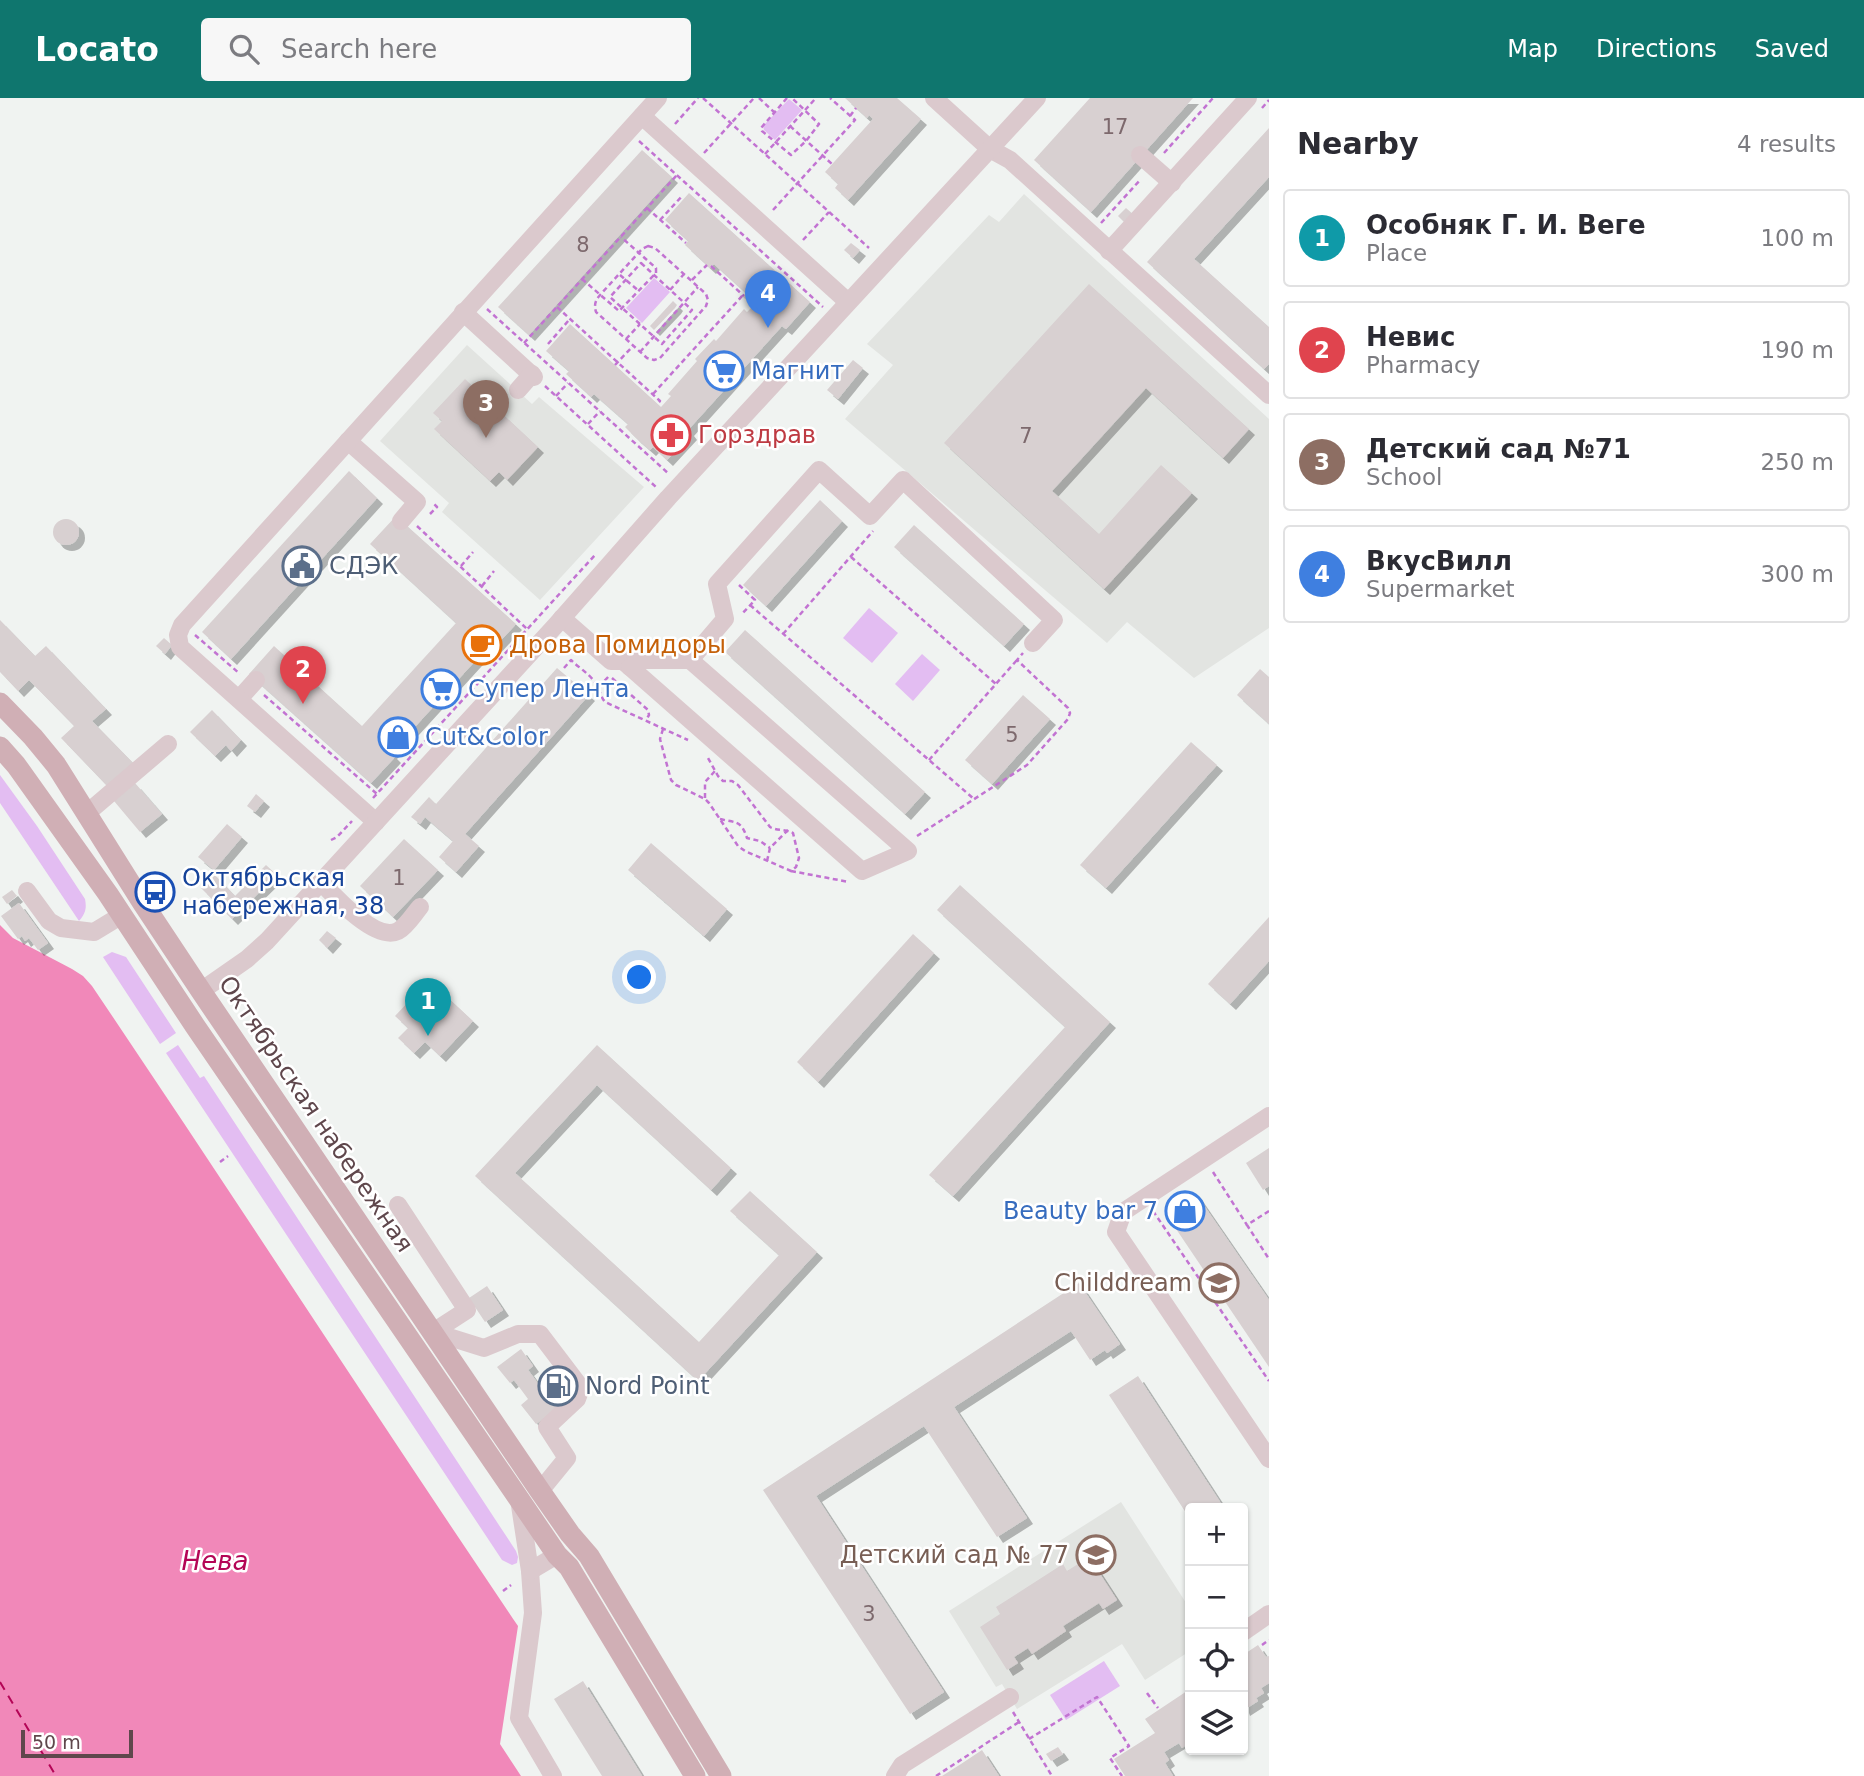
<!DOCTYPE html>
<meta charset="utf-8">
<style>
:root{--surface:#fff;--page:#f7f7f7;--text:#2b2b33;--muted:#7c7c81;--line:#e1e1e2;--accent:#0f766e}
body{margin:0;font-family:"DejaVu Sans",sans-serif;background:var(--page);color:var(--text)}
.controls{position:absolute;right:21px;bottom:21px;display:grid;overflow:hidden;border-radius:7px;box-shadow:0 2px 5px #0004}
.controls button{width:63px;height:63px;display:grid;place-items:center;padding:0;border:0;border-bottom:2px solid var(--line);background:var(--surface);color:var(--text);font:35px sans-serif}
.scale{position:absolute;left:21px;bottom:18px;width:112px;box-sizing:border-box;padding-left:7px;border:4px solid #5f474c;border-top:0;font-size:19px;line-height:24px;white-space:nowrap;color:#5f474c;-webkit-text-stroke:5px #fff;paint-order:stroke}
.you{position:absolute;left:640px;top:880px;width:24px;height:24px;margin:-18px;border:5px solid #fff;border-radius:50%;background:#1a73e8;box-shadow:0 0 0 10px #1a73e833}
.badge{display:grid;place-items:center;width:46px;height:46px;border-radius:50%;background:var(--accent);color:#fff;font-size:23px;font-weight:700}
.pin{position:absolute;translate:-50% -58px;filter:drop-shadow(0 2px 4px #0008)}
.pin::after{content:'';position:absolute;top:37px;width:24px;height:21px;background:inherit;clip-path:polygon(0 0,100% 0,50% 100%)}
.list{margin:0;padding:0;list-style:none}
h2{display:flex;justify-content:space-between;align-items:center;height:91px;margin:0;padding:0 28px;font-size:30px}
h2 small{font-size:23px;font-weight:400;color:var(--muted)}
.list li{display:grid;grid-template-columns:46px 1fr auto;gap:21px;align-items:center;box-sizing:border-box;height:98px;margin:0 14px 14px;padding:0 14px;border:2px solid var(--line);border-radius:7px}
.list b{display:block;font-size:26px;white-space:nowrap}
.list p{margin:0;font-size:23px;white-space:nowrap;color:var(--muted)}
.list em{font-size:23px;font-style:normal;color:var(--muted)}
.icon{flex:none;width:38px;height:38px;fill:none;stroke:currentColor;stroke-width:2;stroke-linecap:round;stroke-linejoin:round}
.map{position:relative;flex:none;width:1269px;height:1678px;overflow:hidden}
header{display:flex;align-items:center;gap:42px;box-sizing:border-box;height:98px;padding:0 35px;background:var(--accent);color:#fff}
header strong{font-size:33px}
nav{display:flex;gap:38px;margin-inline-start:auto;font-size:24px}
.search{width:490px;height:63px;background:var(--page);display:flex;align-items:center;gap:18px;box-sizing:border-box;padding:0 24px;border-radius:7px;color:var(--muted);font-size:26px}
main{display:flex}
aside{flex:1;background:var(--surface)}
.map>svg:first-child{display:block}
.education{fill:#e2e4e1}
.green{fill:#e3bdf2}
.water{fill:#f188b9}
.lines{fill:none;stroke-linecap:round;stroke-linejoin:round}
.ferry{stroke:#b40556;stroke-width:2;stroke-dasharray:9 7;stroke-linecap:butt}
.building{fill:#d8d0d1;filter:url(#shadow)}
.path{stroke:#c273d2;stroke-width:2.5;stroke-dasharray:5 3.5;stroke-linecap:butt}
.minor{stroke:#dbc9cd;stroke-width:18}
.major{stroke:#d0afb5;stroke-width:21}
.labels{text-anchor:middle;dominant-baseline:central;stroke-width:5;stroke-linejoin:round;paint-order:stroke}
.number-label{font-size:21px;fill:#7d696d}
.shop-label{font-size:24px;fill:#366cbe;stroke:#fff;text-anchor:start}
.health-label{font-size:24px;fill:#be3a42;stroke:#fff;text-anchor:start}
.service-label{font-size:24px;fill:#4e5e75;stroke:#fff;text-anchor:start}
.food-label{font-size:24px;fill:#c56008;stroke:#fff;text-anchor:start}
.transit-label{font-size:24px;fill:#164399;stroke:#fff;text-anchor:start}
.street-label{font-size:24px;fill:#5f474c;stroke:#fff}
.education-label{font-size:24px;fill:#785e54;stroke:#fff;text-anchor:end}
.water-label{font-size:26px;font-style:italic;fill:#b40556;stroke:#fff}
</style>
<header>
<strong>Locato</strong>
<div class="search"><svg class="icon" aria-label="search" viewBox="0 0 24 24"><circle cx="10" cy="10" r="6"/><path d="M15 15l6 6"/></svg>Search here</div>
<nav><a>Map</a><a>Directions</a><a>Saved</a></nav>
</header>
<main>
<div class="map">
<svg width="1269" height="1678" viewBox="0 0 1269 1678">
<defs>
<filter id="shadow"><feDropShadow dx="6" dy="6" stdDeviation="0" flood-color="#0004"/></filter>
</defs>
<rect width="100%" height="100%" fill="#f0f3f1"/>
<!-- education -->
<g class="education">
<polygon points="1024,96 1269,321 1269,530 1194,580 1127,524 1107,545 845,321 893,267 867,246 989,117 999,124"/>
<polygon points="467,247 532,306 539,299 644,389 540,502 442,414 449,405 380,343"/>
<polygon points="1121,1404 1190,1511 1190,1553 1145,1582 1122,1546 1017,1611 1002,1586 996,1589 949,1513"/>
</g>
<!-- green -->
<g class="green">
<polygon points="789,1 802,12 775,42 764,32 763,28"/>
<polygon points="654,180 670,194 642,225 626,210"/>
<polygon points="869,510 898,535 872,565 843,540"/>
<polygon points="922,556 940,572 913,603 895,586"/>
<path d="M0,677L37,728L85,801C87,811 85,816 79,823L0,705Z"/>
<polygon points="112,854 126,859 176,935 160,946 103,859"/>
<polygon points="178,947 200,980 204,978 516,1453 518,1459 517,1465 512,1467 502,1462 166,955"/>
<polygon points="1104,1563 1120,1588 1066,1622 1050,1597"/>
</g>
<!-- water -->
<path class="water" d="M0,827L13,840L72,871L83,878L92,888C235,1100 374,1315 518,1528L500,1646L521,1678H0Z"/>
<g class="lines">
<!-- ferry -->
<polyline class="ferry" points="0,1584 56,1678"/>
</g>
<!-- building -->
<g class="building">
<polygon points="845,0 897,0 921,21 848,102 835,90 838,86 825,74 873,21 869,17 867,20"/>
<polygon points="1090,0 1193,0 1091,114 1034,62"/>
<polygon points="1269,30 1269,79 1194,161 1269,229 1269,266 1264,271 1147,164"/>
<polygon points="642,52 672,79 529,237 498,209"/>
<polygon points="689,95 810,204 786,231 782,228 688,332 691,336 667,362 653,349 650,352 635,339 625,329 628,326 594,296 591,299 589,297 566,276 569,273 546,253 570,226 661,309 671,298 668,296 697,263 695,261 714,241 716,243 744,211 747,214 753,208 743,199 746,195 714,166 710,170 685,147 688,143 665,122"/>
<polygon points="1126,110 1134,117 1126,126 1118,118"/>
<polygon points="851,145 860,152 853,160 844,152"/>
<polygon points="1089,186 1249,331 1223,360 1146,290 1052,393 1099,436 1161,367 1192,395 1104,491 944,345"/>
<polygon points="673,203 677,207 675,210 654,232 650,228"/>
<polygon points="853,262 863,270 838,301 827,292"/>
<polygon points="465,281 538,349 507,382 499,374 490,383 434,331 442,323 433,315"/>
<polygon points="349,373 377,400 231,561 202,534"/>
<polygon points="820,402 842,423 766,508 743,487"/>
<polygon points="396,418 516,526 490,554 486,551 391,655 395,659 371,685 249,576 274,548 362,628 456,525 370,446"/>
<circle cx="66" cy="434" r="13"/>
<polygon points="914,427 1024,526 1004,548 894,449"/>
<polygon points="0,522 35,558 46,548 106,611 92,623 133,665 108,689 61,640 74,628 29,582 18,593 0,574"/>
<polygon points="745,532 925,694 905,716 725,554"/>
<polygon points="164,540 172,547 165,556 156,548"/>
<rect x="617" y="547" width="13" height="9"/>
<polygon points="557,570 589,597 465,736 479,748 456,774 439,759 453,743 425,719 420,726 411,719 429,699 436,706"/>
<polygon points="1260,571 1269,579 1269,626 1237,597"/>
<polygon points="1023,597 1050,621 992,686 965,662"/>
<polygon points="212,612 241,642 231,653 226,647 215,658 190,634"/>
<polygon points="1191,644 1217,667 1106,790 1080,767"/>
<polygon points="135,685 162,716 140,734 114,703"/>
<polygon points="256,696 264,703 255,714 247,708"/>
<polygon points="227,726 242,739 214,772 198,759"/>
<polygon points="404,741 438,772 393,819 360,788"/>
<polygon points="651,745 727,811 704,838 628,772"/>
<polygon points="266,767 277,777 232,821 201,790 215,777 235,798"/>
<polygon points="960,787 1110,924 953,1098 929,1077 1065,929 937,812"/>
<polygon points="12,792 17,798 7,806 2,799"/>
<polygon points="19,805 48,845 38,852 29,840 25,843 22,838 18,841 1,818"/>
<polygon points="1269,819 1269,863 1230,906 1208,886"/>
<polygon points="327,833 336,840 327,850 319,842"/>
<polygon points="913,836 934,855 818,984 797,964"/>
<polygon points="429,882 473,923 440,958 425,944 414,955 398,940 408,930 395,918"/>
<polygon points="597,947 731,1070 711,1092 597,987 515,1075 699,1244 779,1157 730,1113 750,1093 817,1154 698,1283 475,1078"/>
<polygon points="1269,1050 1269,1088 1263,1092 1246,1065"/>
<polygon points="1196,1096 1269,1202 1269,1269 1166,1116"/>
<polygon points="1079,1185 1120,1246 1107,1255 1105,1252 1090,1262 1071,1233 954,1309 1027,1420 997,1439 924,1328 816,1398 944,1594 910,1616 763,1392"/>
<polygon points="487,1188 503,1212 485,1224 469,1200"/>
<polygon points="521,1251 533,1268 528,1272 542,1291 561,1277 576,1296 536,1326 521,1307 528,1301 514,1282 510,1285 497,1269"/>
<polygon points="1138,1278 1224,1410 1190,1410 1190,1421 1109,1297"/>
<polygon points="1089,1459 1117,1502 1103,1511 1099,1505 1063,1528 1066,1533 1032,1556 1028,1550 1014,1559 1018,1565 1007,1572 980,1529 1000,1516 996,1509 1063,1466 1067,1473"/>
<polygon points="1258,1547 1266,1559 1269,1558 1269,1585 1261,1590 1264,1595 1256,1600 1258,1603 1244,1612 1243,1609 1243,1557"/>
<polygon points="583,1583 642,1678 602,1678 554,1601"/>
<polygon points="1190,1591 1190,1644 1182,1650 1179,1645 1164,1654 1169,1662 1165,1665 1173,1678 1125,1678 1114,1661 1155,1635 1145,1621"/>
<polygon points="1058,1649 1063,1656 1051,1663 1046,1656"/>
<polygon points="982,1652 999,1678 942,1678 961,1666"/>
</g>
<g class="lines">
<!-- path -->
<g class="path">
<polyline points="703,0 869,150"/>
<polyline points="759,0 774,14"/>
<polyline points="787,0 761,30 762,33 791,57 806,43 819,26 792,0"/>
<polyline points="1262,10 1269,2"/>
<polyline points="850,18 856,10"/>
<polyline points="675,26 698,0"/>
<polyline points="790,28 832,66"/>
<polyline points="639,43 823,209"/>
<polyline points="704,55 754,0"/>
<polyline points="1164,55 1213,0"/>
<polyline points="765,56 816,0"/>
<polyline points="647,110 686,145"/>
<polyline points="773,112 855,22 830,0"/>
<polyline points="660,122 683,97"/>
<polyline points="1101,125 1141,81"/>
<polyline points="803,142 829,114"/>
<path d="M648,148L655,150L706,196L708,202L706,208L660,260L654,262L647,260L596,214C594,207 595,203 600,197L642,151Z"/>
<polygon points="641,165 692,212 662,246 610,199"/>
<polyline points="711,168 744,198"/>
<polyline points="620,177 639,193"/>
<polyline points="582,181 619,213 656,175 656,170 621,139"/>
<polyline points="692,182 707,167"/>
<polyline points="670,192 684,176"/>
<polyline points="557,209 660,303 658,305"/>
<polyline points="487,211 669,376"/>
<polyline points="626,241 640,226"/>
<polyline points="524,245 677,77"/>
<polyline points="548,246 569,222"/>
<polyline points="640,254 698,189"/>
<polyline points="615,267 633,248"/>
<polyline points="545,288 656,389"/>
<polyline points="653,296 743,197"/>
<polyline points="556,298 568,285"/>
<polyline points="588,326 600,313"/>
<polyline points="430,416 437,409 432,404"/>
<polyline points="417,428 527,531"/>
<polyline points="851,459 996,586"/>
<polyline points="461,468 473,454"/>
<polyline points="739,487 755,502 741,517"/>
<polyline points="482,488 494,473"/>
<polyline points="750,507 974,701"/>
<polyline points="783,536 873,433"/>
<polyline points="195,537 240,576"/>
<path d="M564,570L571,562C578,569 588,575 594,583C600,589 599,597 605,604L688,642"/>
<polyline points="612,580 648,612 649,617 646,622"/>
<polyline points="599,589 609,578"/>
<polyline points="264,597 377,696"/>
<path d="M663,631L660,641L671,682L676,687L705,701L709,705L738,748L745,753L791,773L796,769L799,760L793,735C786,731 777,733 770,729L738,687L732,683H723L718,678L708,660"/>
<polyline points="929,662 1017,562"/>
<polyline points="373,700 595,457"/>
<polyline points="705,700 705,684 715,673"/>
<path d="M720,721C736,725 741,722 747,740L760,743L770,750"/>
<polyline points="917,738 1027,667 1068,621 1070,615 1068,610 1017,562 1023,555"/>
<polyline points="331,742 337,739 352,723"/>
<polyline points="767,763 770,750 788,732"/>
<polyline points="791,773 849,784"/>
<polyline points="220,1064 228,1058"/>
<polyline points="1213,1074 1247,1127"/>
<polyline points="1153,1113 1269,1283"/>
<polyline points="1269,1113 1247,1127 1269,1161"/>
<polyline points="503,1493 511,1487"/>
<polyline points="1262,1547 1269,1542"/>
<polyline points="1147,1595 1158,1610"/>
<polyline points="1013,1614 1052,1678"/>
<polyline points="1029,1641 1097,1599 1129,1648 1110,1660 1122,1678"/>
<polyline points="936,1678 1019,1624"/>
</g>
<!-- minor -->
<g class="minor">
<polyline points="934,0 990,51 1010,62 1269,297"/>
<polyline points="642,18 848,204"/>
<polyline points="1140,57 1172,85"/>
<polyline points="1109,153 1248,0"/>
<polyline points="463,214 534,279"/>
<polyline points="518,292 532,276"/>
<polyline points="348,343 417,404 401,423"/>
<polyline points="562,520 611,563 623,563 630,569 862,773 908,753 690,562"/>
<polyline points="630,569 638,562 690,562 725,521 717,486 819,372 870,418 903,382 1054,522 1033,545"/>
<polyline points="239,601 256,582"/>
<polyline points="86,716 168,646"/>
<polyline points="376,724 180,549 178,537 182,527 658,0"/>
<path d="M321,784C335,799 376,844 398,833C406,829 414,816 420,809"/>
<polyline points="27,793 49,823 61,830 94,834 122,817"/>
<polyline points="201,893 247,861 267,843 556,527 668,400 1037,0"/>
<polyline points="1269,1018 1123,1114 1116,1134 1269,1361"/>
<polyline points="398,1107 467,1212 433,1234"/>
<polyline points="433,1234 484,1250 518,1236 540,1236 581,1290 577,1301 547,1329 567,1360 540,1393"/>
<polyline points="519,1401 530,1473 533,1515 519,1620 553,1678"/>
<polyline points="530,1473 557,1457"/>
<polyline points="1243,1534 1269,1516"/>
<polyline points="895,1678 902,1667 1010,1599"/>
</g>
<!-- major -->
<g class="major">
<polyline points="0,605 33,639 56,667 142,804 201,893 540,1393 570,1436 589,1458 721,1678"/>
<polyline points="0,649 16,667 108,796 195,928 519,1401 557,1457 569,1469 695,1678"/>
</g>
</g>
<!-- icons -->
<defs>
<g id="supermarket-ring" transform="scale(2.0125)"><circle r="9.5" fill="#fff" stroke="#3f7fe0" stroke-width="1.5"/><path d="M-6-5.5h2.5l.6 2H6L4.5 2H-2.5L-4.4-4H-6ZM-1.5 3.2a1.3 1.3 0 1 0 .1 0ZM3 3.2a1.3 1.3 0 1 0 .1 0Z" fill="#3f7fe0"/></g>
<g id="pharmacy-ring" transform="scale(2.0125)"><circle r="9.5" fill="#fff" stroke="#e0444e" stroke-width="1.5"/><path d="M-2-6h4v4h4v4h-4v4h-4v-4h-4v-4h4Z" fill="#e0444e"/></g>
<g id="civic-ring" transform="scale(2.0125)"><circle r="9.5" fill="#fff" stroke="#5c6f8a" stroke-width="1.5"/><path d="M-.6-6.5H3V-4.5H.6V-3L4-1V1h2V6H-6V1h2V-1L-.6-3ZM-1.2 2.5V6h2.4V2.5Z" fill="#5c6f8a"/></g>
<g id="cafe-ring" transform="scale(2.0125)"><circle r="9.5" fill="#fff" stroke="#e8710a" stroke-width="1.5"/><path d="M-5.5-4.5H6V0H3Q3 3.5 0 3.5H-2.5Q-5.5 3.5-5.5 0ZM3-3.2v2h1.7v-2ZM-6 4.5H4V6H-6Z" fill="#e8710a"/></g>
<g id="shop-ring" transform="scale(2.0125)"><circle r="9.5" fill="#fff" stroke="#3f7fe0" stroke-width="1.5"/><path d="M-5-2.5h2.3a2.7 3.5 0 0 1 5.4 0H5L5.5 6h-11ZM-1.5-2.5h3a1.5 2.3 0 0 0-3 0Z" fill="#3f7fe0"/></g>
<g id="bus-ring" transform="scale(2.0125)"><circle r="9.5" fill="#fff" stroke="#1a4fb4" stroke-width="1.5"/><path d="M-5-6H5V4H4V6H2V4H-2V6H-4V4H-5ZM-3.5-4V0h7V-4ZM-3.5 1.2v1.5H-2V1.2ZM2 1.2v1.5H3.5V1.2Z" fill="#1a4fb4"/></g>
<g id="school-ring" transform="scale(2.0125)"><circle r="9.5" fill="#fff" stroke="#8d6e63" stroke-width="1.5"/><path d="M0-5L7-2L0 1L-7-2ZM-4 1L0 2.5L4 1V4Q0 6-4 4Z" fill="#8d6e63"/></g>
<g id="fuel-ring" transform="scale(2.0125)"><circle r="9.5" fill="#fff" stroke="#5c6f8a" stroke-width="1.5"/><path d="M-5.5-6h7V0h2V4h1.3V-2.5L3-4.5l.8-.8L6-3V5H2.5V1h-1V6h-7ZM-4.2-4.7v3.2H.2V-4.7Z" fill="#5c6f8a"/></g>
</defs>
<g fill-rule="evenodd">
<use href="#supermarket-ring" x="724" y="273"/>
<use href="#pharmacy-ring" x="671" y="337"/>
<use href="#civic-ring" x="302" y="468"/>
<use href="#cafe-ring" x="482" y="547"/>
<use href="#supermarket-ring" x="441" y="591"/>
<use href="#shop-ring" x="398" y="639"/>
<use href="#bus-ring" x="155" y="794"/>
<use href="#shop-ring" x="1185" y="1113"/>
<use href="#school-ring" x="1219" y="1185"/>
<use href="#fuel-ring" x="558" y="1288"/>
<use href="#school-ring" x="1096" y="1457"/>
</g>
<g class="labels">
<!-- number labels -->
<g class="number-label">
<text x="1115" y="29">17</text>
<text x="583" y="147">8</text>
<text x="1026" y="338">7</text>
<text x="1012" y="637">5</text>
<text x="399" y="780">1</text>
<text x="869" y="1516">3</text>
</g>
<!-- shop labels -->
<g class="shop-label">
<text x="751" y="273">Магнит</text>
<text x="468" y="591">Супер Лента</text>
<text x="425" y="639">Cut&amp;Color</text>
<text x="1158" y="1113" text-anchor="end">Beauty bar 7</text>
</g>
<!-- health labels -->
<g class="health-label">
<text x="698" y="337">Горздрав</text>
</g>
<!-- service labels -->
<g class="service-label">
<text x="329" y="468">СДЭК</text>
<text x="585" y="1288">Nord Point</text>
</g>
<!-- food labels -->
<g class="food-label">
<text x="509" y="547">Дрова Помидоры</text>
</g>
<!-- transit labels -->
<g class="transit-label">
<text x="182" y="780">Октябрьская<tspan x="182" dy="28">набережная, 38</tspan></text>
</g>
<!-- street labels -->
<g class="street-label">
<text transform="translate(316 1016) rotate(56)">Октябрьская набережная</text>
</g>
<!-- education labels -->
<g class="education-label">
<text x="1192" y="1185">Childdream</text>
<text x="1069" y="1457">Детский сад № 77</text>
</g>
<!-- water labels -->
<g class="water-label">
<text x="215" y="1463">Нева</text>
</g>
</g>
</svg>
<div class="controls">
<button>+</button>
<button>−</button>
<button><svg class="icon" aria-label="locate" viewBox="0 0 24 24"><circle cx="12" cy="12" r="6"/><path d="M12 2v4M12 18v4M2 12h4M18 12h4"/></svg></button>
<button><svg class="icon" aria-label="layers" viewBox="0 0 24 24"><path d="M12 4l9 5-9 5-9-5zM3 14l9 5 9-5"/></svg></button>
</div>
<div class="scale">50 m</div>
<div class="you"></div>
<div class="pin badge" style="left:428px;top:938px;background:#0f9aa8">1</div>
<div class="pin badge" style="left:303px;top:606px;background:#e0444e">2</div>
<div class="pin badge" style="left:486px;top:340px;background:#8d6e63">3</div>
<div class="pin badge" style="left:768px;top:230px;background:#3f7fe0">4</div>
</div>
<aside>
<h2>Nearby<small>4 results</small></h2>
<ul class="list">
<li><span class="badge" style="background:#0f9aa8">1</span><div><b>Особняк Г. И. Веге</b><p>Place</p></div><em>100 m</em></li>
<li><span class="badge" style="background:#e0444e">2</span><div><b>Невис</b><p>Pharmacy</p></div><em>190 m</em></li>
<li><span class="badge" style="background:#8d6e63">3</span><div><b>Детский сад №71</b><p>School</p></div><em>250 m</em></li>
<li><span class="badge" style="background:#3f7fe0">4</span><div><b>ВкусВилл</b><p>Supermarket</p></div><em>300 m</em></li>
</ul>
</aside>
</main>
